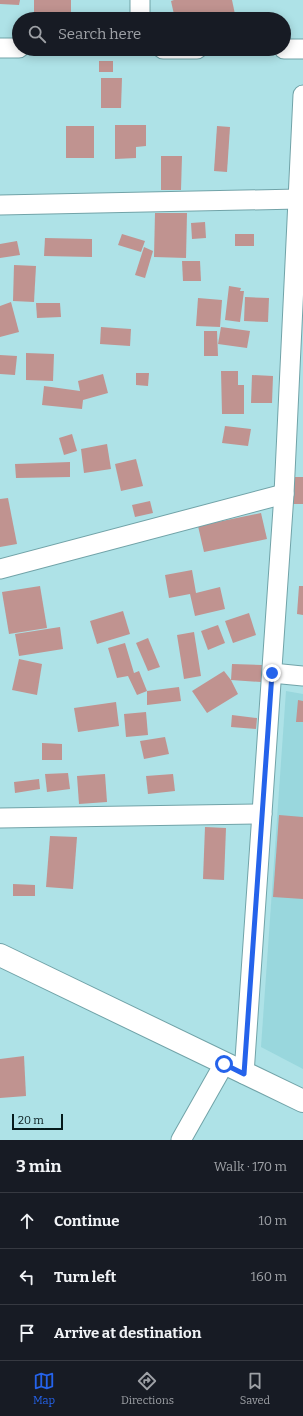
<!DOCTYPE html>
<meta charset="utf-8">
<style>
:root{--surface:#171b24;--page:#242831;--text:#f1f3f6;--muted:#9ea1a6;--line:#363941;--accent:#2563eb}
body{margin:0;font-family:Bitter,serif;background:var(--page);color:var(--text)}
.scale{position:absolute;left:12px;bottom:10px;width:51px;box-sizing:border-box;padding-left:4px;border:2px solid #061a1c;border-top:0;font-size:11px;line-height:14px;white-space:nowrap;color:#061a1c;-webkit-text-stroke:3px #aee2e7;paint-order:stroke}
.stop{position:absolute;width:12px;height:12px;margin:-9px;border:3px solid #2563eb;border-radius:50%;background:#fff}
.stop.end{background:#2563eb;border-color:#fff;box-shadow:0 1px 4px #0008}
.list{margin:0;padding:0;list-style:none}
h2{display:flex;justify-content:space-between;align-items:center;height:52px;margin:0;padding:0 16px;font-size:17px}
h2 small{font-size:13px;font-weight:400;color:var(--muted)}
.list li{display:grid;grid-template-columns:26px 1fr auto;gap:12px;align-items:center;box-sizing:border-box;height:56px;padding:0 16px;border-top:1px solid var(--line)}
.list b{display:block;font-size:15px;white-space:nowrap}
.list em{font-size:13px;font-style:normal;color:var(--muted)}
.icon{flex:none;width:22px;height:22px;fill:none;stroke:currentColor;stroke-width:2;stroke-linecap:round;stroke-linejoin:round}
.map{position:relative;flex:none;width:303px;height:1140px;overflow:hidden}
.search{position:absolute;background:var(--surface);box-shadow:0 2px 10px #0003;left:12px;right:12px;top:12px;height:44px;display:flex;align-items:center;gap:10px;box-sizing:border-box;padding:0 14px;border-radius:22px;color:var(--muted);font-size:15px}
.sheet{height:220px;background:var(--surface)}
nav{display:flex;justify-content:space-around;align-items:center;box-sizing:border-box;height:56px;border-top:1px solid var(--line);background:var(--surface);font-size:11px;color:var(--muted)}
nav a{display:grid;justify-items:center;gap:2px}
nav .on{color:var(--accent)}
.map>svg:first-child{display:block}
.built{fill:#99d7dd}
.building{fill:#c09390}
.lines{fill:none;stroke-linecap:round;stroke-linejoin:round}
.street-casing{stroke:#71a3a8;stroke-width:21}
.secondary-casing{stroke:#71a3a8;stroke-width:24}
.street{stroke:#fff;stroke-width:19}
.secondary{stroke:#fff;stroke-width:22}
.route{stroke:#2563eb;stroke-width:5}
</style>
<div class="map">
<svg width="303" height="1140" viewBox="0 0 303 1140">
<rect width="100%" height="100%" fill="#aee2e7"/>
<!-- built -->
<polygon class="built" points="286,691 303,694 303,1069 261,1047"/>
<!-- building -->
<g class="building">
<polygon points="0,0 20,0 19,5 0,4"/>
<polygon points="34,0 71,0 71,13 34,15"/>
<polygon points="174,0 232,0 236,19 175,19 171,1"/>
<rect x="99" y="61" width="14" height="11"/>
<polygon points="101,78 122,78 121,108 101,108"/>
<polygon points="115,125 146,125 146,146 136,147 136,158 115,159"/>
<rect x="66" y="126" width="28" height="32"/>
<polygon points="217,126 230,127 227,172 214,171"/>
<polygon points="161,156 182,156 181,190 161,190"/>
<polygon points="155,213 187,213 186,258 154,257"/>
<polygon points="205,222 206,238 192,239 191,223"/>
<polygon points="122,234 145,241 141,252 118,245"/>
<rect x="235" y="234" width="19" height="12"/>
<polygon points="45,238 92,239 92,257 44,256"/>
<polygon points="17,241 20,255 0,258 0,244"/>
<polygon points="144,247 153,251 145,278 135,275"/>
<polygon points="182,261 200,261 201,281 183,281"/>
<polygon points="14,265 36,266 34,302 13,301"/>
<polygon points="229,286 241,288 240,291 244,291 240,322 225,320"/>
<polygon points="245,297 269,298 268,322 244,321"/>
<polygon points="198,298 222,300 220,327 196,326"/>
<polygon points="11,302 19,332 0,337 0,306"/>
<polygon points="36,303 60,303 61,317 37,318"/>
<polygon points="101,327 131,329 130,346 100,344"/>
<polygon points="221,327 250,331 247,348 218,344"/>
<polygon points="204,331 217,331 218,356 204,356"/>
<polygon points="26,353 54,354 53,381 26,380"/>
<polygon points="0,355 17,356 15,375 0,374"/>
<polygon points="221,371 238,371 238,385 244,385 244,414 222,414"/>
<polygon points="136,373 149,373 148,386 136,385"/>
<polygon points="103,374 108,393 83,400 82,409 42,405 44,386 80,391 78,381"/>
<polygon points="252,375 273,376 272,403 251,403"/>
<polygon points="225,426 251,429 248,446 222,443"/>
<polygon points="72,434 77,451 64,455 59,438"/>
<polygon points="107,444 111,469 84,473 81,449"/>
<polygon points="136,459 143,486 121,491 115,464"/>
<polygon points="70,462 70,477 16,478 15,464"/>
<polygon points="291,477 303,477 303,504 292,504"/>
<polygon points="8,498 17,544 0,547 0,499"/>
<polygon points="150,501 153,513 135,517 132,505"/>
<polygon points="261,513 267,539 204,552 198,526"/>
<polygon points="192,570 196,593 220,587 225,609 195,616 190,594 169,598 165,575"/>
<polygon points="40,586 47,628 9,634 2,592"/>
<polygon points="299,586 303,586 303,615 297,614"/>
<polygon points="123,611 130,634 97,644 90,621"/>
<polygon points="249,613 256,635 233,643 225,621"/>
<polygon points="218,625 225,643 208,650 201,631"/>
<polygon points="60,627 63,649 19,656 15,634"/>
<polygon points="194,632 201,676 184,679 177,635"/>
<polygon points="148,638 160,667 148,671 136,643"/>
<polygon points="125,643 134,673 139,671 147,691 137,695 128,676 117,678 108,648"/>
<polygon points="19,659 42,664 37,695 12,690"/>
<polygon points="232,664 262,665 261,682 231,680 238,694 207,713 192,691 224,671 231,680"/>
<polygon points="179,687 181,701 147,705 147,691"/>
<polygon points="298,700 303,701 303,722 296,722"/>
<polygon points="116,702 119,726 78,732 74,708"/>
<polygon points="146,712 148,735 126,737 124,714"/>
<polygon points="232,715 257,718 256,729 231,727"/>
<polygon points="165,737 169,754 144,759 140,741"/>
<polygon points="42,743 62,744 62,760 42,760"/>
<polygon points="68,773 70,789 47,792 45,774"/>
<polygon points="105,774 107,802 79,804 77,776"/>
<polygon points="173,774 175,791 148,794 146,776"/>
<polygon points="39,779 40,789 15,793 14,782"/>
<polygon points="279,815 303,817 303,899 273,897"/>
<polygon points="205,827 226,828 224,880 203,879"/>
<polygon points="50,836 77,837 73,889 46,887"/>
<polygon points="13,884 35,885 35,896 13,896"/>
<polygon points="24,1056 26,1096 0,1098 0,1059"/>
</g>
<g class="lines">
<!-- street casing -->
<g class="street-casing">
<g id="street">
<polyline points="140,0 140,19"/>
<polyline points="0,48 19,48"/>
<polyline points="163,49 197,49"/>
<polyline points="284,49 303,49"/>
<polyline points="0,205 298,199"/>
<polyline points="0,569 284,494"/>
<polyline points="272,673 303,676"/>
<polyline points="0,818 262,814"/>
<polyline points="244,1074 284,494 303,95"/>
<polyline points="181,1140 224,1064"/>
</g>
</g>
<!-- secondary casing -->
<g class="secondary-casing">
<polyline id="secondary" points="0,955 303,1101"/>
</g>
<!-- street -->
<use href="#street" class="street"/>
<!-- secondary -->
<use href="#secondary" class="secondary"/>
</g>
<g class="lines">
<!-- route -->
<polyline class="route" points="224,1064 244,1074 272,673"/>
</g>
</svg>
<div class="scale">20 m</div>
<div class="stop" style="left:224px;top:1064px"></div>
<div class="stop end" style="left:272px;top:673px"></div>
<div class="search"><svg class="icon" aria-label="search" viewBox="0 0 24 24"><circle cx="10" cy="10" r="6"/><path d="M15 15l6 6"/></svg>Search here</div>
</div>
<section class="sheet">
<h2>3 min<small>Walk · 170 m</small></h2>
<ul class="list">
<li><svg class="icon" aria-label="ahead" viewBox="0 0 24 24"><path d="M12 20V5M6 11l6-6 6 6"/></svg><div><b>Continue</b></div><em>10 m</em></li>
<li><svg class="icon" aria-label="left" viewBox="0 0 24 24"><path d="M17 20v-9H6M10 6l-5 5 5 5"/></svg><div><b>Turn left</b></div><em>160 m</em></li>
<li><svg class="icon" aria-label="arrive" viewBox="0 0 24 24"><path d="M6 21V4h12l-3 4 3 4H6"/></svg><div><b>Arrive at destination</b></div></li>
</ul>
</section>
<nav>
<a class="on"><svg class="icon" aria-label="map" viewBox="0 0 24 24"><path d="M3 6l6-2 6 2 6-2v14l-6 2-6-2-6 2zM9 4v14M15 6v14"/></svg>Map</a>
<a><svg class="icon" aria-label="directions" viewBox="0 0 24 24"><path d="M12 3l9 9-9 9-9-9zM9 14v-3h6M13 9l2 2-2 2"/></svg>Directions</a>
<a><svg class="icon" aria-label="saved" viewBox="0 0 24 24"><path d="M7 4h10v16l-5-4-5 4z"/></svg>Saved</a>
</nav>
